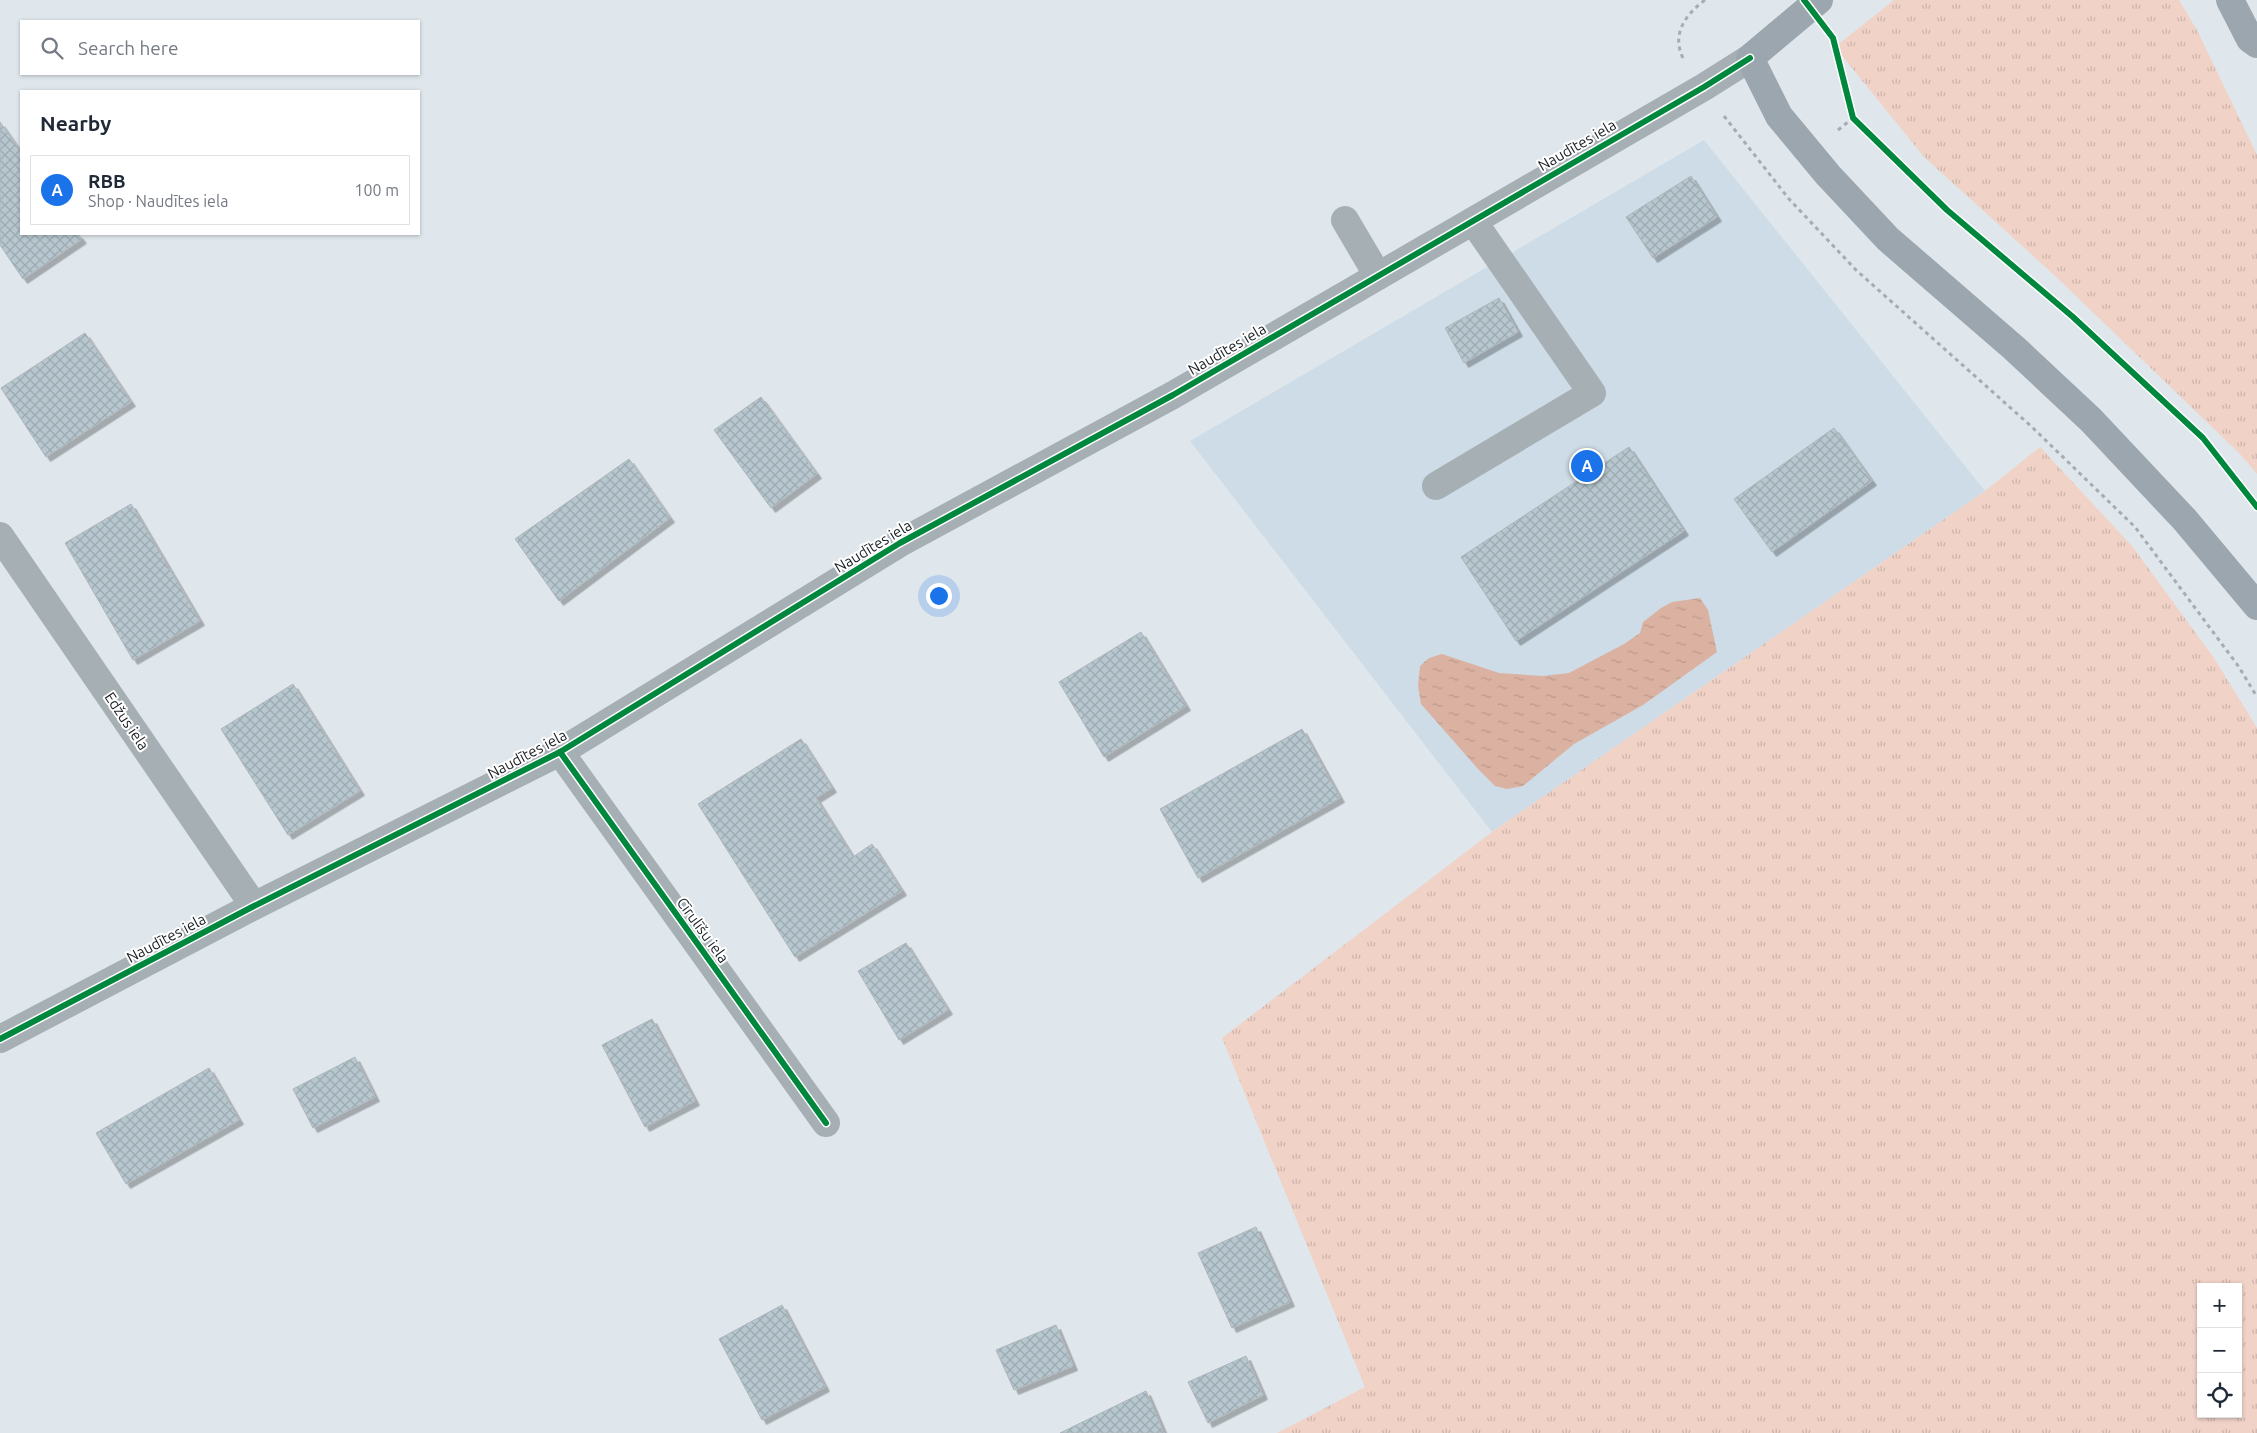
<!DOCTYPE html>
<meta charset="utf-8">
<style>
:root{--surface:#fff;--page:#f6f6f7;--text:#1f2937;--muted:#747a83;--line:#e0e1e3;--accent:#1a73e8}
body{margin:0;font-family:Ubuntu,sans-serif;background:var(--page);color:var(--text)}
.controls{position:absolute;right:15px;bottom:15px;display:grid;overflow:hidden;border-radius:0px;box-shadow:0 1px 4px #0004}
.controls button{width:45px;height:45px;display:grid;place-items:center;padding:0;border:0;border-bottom:1px solid var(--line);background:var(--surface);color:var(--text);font:25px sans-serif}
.you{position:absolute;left:938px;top:595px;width:18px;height:18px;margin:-12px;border:4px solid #fff;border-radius:50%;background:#1a73e8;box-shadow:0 0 0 8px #1a73e833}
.badge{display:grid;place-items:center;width:32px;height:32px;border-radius:50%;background:var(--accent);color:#fff;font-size:16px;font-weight:700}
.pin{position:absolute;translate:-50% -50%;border:2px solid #fff;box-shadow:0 1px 5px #0006}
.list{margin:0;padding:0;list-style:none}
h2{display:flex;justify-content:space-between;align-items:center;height:65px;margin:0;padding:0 20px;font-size:21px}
h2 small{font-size:16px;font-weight:400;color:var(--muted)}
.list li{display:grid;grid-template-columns:32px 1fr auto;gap:15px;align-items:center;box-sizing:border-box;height:70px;margin:0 10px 10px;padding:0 10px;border:1px solid var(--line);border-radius:0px}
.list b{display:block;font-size:19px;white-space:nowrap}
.list p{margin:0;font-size:16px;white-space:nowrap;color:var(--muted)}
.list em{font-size:16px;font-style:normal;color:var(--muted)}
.icon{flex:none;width:28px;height:28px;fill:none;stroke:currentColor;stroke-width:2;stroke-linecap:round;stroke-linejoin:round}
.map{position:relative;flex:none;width:2257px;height:1433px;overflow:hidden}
.search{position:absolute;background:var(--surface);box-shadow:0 1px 4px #0004;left:20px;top:20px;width:400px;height:55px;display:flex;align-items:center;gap:12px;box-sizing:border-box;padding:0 18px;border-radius:0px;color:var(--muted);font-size:19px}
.panel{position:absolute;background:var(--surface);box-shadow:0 1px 4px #0004;left:20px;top:90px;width:400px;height:145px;border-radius:0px}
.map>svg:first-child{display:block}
.built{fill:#cddce6}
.grass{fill:url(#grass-tufts);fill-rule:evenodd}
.water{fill:url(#water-ripples)}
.building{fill:url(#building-cross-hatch);stroke:#afb6ba;filter:url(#shadow)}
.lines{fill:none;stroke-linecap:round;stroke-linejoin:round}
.path{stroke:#a6adb1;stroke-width:3;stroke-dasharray:4 4;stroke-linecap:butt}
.minor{stroke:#a6afb4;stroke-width:28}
.major{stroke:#9ca6ae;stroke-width:28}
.cycleway-casing{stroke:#fff;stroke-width:9}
.cycleway{stroke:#00873e;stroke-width:6}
.labels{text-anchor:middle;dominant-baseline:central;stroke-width:4;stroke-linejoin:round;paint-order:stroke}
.street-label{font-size:15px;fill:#1a1f23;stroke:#fff}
</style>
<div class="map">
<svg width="2257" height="1433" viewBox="0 0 2257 1433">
<defs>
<pattern id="grass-tufts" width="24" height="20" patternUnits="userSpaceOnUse" patternTransform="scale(1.25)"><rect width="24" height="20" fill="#f0d2c7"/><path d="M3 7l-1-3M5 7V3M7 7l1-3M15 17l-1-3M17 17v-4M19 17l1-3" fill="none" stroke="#cdb4ab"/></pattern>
<pattern id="water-ripples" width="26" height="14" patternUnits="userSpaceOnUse" patternTransform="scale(1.25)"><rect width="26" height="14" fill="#dbb2a2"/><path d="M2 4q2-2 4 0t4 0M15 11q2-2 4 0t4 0" fill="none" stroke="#bb998b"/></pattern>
<pattern id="building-cross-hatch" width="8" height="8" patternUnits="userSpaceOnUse" patternTransform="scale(1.25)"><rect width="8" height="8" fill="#b7c7cf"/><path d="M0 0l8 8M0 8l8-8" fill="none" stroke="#9daab1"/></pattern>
<filter id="shadow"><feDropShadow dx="4.5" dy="4.5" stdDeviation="0" flood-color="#0004"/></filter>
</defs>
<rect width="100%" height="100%" fill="#dfe7ec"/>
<!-- built -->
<polygon class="built" points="1704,140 1985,491 1492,832 1190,441"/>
<!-- grass -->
<g class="grass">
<polygon points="1894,0 2179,0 2198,32 2257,155 2257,474 2239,453 2052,273 1924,157 1835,47"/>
<path d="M2040,447L2132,546L2214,658L2257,728V1433H1277L1365,1387L1222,1038L1492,832L1985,491ZM2201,1287H2238V1414H2201Z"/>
</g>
<!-- water -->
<polygon class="water" points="1700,598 1708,610 1717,652 1643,705 1574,744 1523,786 1507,789 1495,786 1478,769 1421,704 1418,686 1420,666 1429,658 1442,654 1499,673 1543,676 1569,673 1624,644 1640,633 1643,622 1661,608 1672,602"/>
<!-- building -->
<g class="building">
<polygon points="0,122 21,152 21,234 78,234 82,239 23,279 0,245"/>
<polygon points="1691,176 1717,217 1653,258 1626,217"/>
<polygon points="1499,298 1518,332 1464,363 1445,328"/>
<polygon points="85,333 131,402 46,457 1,388"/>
<polygon points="761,397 817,474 771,508 714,430"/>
<polygon points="1834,428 1872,481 1772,552 1734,499"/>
<polygon points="1629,447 1684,531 1516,641 1461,557"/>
<polygon points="629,459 670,518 559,601 515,539"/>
<polygon points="131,504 200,621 133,660 65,543"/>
<polygon points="1141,632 1186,706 1104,757 1059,682"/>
<polygon points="293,684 360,791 288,835 221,729"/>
<polygon points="1302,729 1340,798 1198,878 1160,809"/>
<polygon points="801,739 832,788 816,798 853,857 872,844 902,891 795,957 698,804"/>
<polygon points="906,943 948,1010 899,1040 858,971"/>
<polygon points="652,1019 695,1101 645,1127 602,1045"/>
<polygon points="355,1057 375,1097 313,1128 293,1089"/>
<polygon points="209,1068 239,1120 126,1184 96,1133"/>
<polygon points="1256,1227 1290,1302 1232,1328 1198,1253"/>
<polygon points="782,1305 825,1387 762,1420 719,1339"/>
<polygon points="1056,1325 1073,1366 1014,1390 996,1350"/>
<polygon points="1246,1356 1263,1395 1208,1423 1188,1382"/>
<polygon points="1146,1391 1164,1433 1060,1433"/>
</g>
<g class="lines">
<!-- path -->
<g class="path">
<path d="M1683,58C1671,34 1686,14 1705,0"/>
<polyline points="1724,116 1789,199 1856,270 2032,427 2135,527 2239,667 2257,697"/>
<polyline points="1838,130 1853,118"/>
</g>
<!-- minor -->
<g class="minor">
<polyline points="1345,220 1378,276"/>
<polyline points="1436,486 1592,393 1473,221"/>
<polyline points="0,536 254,906"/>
<polyline points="560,752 826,1123"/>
<polyline points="0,1039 254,906 560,752 900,543 1173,395 1704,87 1750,58"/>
</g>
<!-- major -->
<g class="major">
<polyline points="1819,0 1750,58 1779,116 1828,175 1888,239 2014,348 2091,420 2185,520 2257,606"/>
<polyline points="2230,0 2250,39 2257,44"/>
</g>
<!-- cycleway casing -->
<g class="cycleway-casing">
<g id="cycleway">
<polyline points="1804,0 1833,38 1853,118 1947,210 2073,317 2203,438 2257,507"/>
<polyline points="560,752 826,1123"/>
<polyline points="0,1039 254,906 560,752 900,543 1173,395 1704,87 1750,58"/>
</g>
</g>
<!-- cycleway -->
<use href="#cycleway" class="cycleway"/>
</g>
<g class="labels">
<!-- street labels -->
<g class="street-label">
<text transform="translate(1577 145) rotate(-30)">Naudītes iela</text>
<text transform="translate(1227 349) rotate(-30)">Naudītes iela</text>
<text transform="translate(873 546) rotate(-31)">Naudītes iela</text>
<text transform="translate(127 721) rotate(56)">Edžus iela</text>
<text transform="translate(527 754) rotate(-28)">Naudītes iela</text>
<text transform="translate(703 930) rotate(54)">Cīrulīšu iela</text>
<text transform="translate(166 938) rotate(-28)">Naudītes iela</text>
</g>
</g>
</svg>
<div class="controls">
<button>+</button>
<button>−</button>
<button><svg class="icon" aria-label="locate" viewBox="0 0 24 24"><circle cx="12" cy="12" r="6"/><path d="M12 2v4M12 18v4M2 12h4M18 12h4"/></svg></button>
</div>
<div class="you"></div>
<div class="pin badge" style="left:1587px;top:466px">A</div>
<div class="search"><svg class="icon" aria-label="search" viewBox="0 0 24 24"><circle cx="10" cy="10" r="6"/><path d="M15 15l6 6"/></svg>Search here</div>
<section class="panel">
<h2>Nearby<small></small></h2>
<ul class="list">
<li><span class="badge">A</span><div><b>RBB</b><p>Shop · Naudītes iela</p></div><em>100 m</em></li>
</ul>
</section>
</div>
